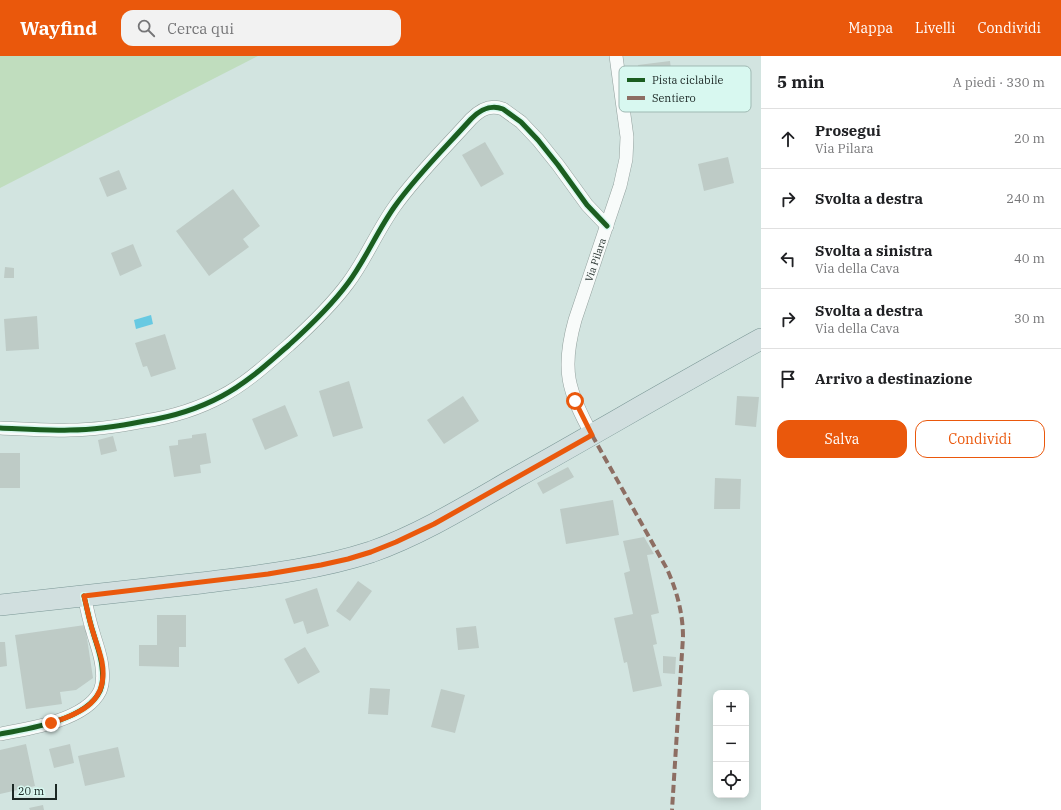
<!DOCTYPE html>
<html lang="it">
<meta charset="utf-8">
<style>
:root{--surface:#fff;--page:#f2f2f2;--text:#202124;--muted:#757577;--line:#e0e0e0;--accent:#ea580c}
body{margin:0;font-family:"IBM Plex Serif",serif;background:var(--page);color:var(--text)}
.controls{position:absolute;right:12px;bottom:12px;display:grid;overflow:hidden;border-radius:8px;box-shadow:0 2px 10px #0003}
.controls button{width:36px;height:36px;display:grid;place-items:center;padding:0;border:0;border-bottom:1px solid var(--line);background:var(--surface);color:var(--text);font:20px sans-serif}
.scale{position:absolute;left:12px;bottom:10px;width:45px;box-sizing:border-box;padding-left:4px;border:2px solid #1b2724;border-top:0;font-size:11px;line-height:14px;white-space:nowrap;color:#1b2724;-webkit-text-stroke:3px #d8f8f0;paint-order:stroke}
.stop{position:absolute;width:12px;height:12px;margin:-9px;border:3px solid #ea580c;border-radius:50%;background:#fff}
.stop.end{background:#ea580c;border-color:#fff;box-shadow:0 1px 4px #0008}
.list{margin:0;padding:0;list-style:none}
h2{display:flex;justify-content:space-between;align-items:center;height:52px;margin:0;padding:0 16px;font-size:17px}
h2 small{font-size:13px;font-weight:400;color:var(--muted)}
.list li{display:grid;grid-template-columns:26px 1fr auto;gap:12px;align-items:center;box-sizing:border-box;height:60px;padding:0 16px;border-top:1px solid var(--line)}
.list b{display:block;font-size:15px;white-space:nowrap}
.list p{margin:0;font-size:13px;white-space:nowrap;color:var(--muted)}
.list em{font-size:13px;font-style:normal;color:var(--muted)}
.actions{display:flex;gap:8px;padding:12px 16px}
.actions a{flex:1;padding:9px 0;border:1px solid var(--accent);border-radius:12px;text-align:center;font-size:14px;color:var(--accent)}
.actions .main{background:var(--accent);color:#fff}
.icon{flex:none;width:22px;height:22px;fill:none;stroke:currentColor;stroke-width:2;stroke-linecap:round;stroke-linejoin:round}
.map{position:relative;flex:none;width:761px;height:754px;overflow:hidden}
header{display:flex;align-items:center;gap:24px;box-sizing:border-box;height:56px;padding:0 20px;background:var(--accent);color:#fff}
header strong{font-size:19px}
nav{display:flex;gap:22px;margin-inline-start:auto;font-size:14px}
.search{width:280px;height:36px;background:var(--page);display:flex;align-items:center;gap:10px;box-sizing:border-box;padding:0 14px;border-radius:12px;color:var(--muted);font-size:15px}
main{display:flex}
aside{flex:1;background:var(--surface)}
.map>svg:first-child{display:block}
.green{fill:#c0ddbe}
.water{fill:#67c9e2}
.building{fill:#becbc6}
.lines{fill:none;stroke-linecap:round;stroke-linejoin:round}
.minor-casing{stroke:#93a19e;stroke-width:14}
.primary-casing{stroke:#7b9796;stroke-width:22}
.minor{stroke:#f8fbfa;stroke-width:13}
.primary{stroke:#d1dfdf;stroke-width:21}
.quiet{stroke:#8d6e63;stroke-width:4;stroke-dasharray:8 4;stroke-linecap:butt}
.cycleway-casing{stroke:#d8f8f0;stroke-width:8}
.cycleway{stroke:#1b5e20;stroke-width:5}
.route{stroke:#ea580c;stroke-width:5}
.labels{text-anchor:middle;dominant-baseline:central;stroke-width:4;stroke-linejoin:round;paint-order:stroke}
.street-label{font-size:10px;fill:#1b2724;stroke:#d8f8f0}
.key{fill:#d8f8f0;stroke:#9fb9b3;stroke-width:1}
.key-label{font-size:11px;fill:#1b2724}
</style>
<header>
<strong>Wayfind</strong>
<div class="search"><svg class="icon" aria-label="search" viewBox="0 0 24 24"><circle cx="10" cy="10" r="6"/><path d="M15 15l6 6"/></svg>Cerca qui</div>
<nav><a>Mappa</a><a>Livelli</a><a>Condividi</a></nav>
</header>
<main>
<div class="map">
<svg width="761" height="754" viewBox="0 0 761 754">
<rect width="100%" height="100%" fill="#d2e4e0"/>
<!-- green -->
<polygon class="green" points="0,0 258,0 0,132"/>
<!-- water -->
<polygon class="water" points="151,259 153,268 136,273 134,264"/>
<!-- building -->
<g class="building">
<polygon points="670,5 674,37 642,41 638,9"/>
<polygon points="485,86 504,118 481,131 462,99"/>
<polygon points="728,101 734,127 704,135 698,108"/>
<polygon points="119,114 127,133 107,141 99,122"/>
<polygon points="233,133 260,170 243,183 249,191 209,220 176,175"/>
<polygon points="133,188 142,210 120,220 111,197"/>
<polygon points="5,211 14,212 14,222 4,222"/>
<polygon points="37,260 39,293 6,295 4,263"/>
<polygon points="165,278 176,313 151,321 147,310 143,311 135,287"/>
<polygon points="349,325 363,372 333,381 319,335"/>
<polygon points="463,340 479,365 444,388 427,364"/>
<polygon points="737,340 759,341 756,371 735,369"/>
<polygon points="285,349 298,380 265,394 252,363"/>
<polygon points="206,377 211,407 200,409 201,417 174,421 169,390 178,389 178,384 192,382 192,379"/>
<polygon points="113,380 117,395 101,399 98,384"/>
<rect x="0" y="397" width="20" height="35"/>
<polygon points="568,411 574,421 543,438 537,427"/>
<polygon points="715,422 741,423 740,453 714,453"/>
<polygon points="613,444 619,479 566,488 560,453"/>
<polygon points="644,481 654,498 647,499 659,557 651,559 657,588 653,589 662,630 633,636 627,606 624,607 614,562 633,558 624,517 630,515 623,485"/>
<polygon points="358,525 372,535 350,565 336,555"/>
<polygon points="317,532 329,570 307,578 303,565 294,568 285,543"/>
<polygon points="157,559 186,559 186,591 179,591 179,611 139,610 139,589 157,589"/>
<polygon points="85,569 93,622 76,634 60,636 62,648 26,653 15,579"/>
<polygon points="476,570 479,592 458,594 456,572"/>
<polygon points="0,586 5,586 7,610 0,611"/>
<polygon points="305,591 320,616 298,628 284,603"/>
<polygon points="663,600 676,601 675,618 663,617"/>
<polygon points="370,632 390,633 388,659 368,658"/>
<polygon points="441,633 465,639 455,677 431,671"/>
<polygon points="26,688 35,730 0,738 0,694"/>
<polygon points="70,688 74,707 54,712 49,693"/>
<polygon points="118,691 125,721 85,730 78,700"/>
<polygon points="43,749 44,754 30,754 29,752"/>
</g>
<g class="lines">
<!-- minor casing -->
<g class="minor-casing">
<g id="minor">
<path d="M0,372C23,373 46,375 70,374C95,374 120,370 145,365C171,361 198,353 222,340C247,327 268,307 289,289C310,270 331,250 348,227C366,203 377,175 395,150C417,119 445,92 471,63C480,54 490,48 503,53L521,66L538,84L558,109L587,149L607,170"/>
<path id="s1" d="M592,379C568,335 561,314 575,264L620,130L626,103L627,81L616,0"/>
<path d="M0,678C29,673 86,664 100,635C103,628 103,619 102,611C101,599 96,587 93,576C89,564 87,552 84,540"/>
</g>
</g>
<!-- primary casing -->
<g class="primary-casing">
<path id="primary" d="M0,549C67,542 134,534 201,527C257,520 316,514 371,496C422,478 470,448 517,421C599,375 679,328 761,283"/>
</g>
<!-- minor -->
<use href="#minor" class="minor"/>
<!-- primary -->
<use href="#primary" class="primary"/>
<!-- quiet -->
<path class="quiet" d="M592,379L667,513C677,535 683,558 683,581L672,754"/>
<!-- cycleway casing -->
<g class="cycleway-casing">
<g id="cycleway">
<path d="M0,372C23,373 46,375 70,374C95,374 120,370 145,365C171,361 198,353 222,340C247,327 268,307 289,289C310,270 331,250 348,227C366,203 377,175 395,150C417,119 445,92 471,63C480,54 490,48 503,53L521,66L538,84L558,109L587,149L607,170"/>
<path d="M0,678C29,673 86,664 100,635C103,628 103,619 102,611C101,599 96,587 93,576C89,564 87,552 84,540"/>
</g>
</g>
<!-- cycleway -->
<use href="#cycleway" class="cycleway"/>
</g>
<g class="lines">
<!-- route -->
<path class="route" d="M51,667C82,657 109,645 102,606C100,596 96,586 93,576C89,564 87,552 84,540L268,518L321,509L348,503L371,496L396,486L434,468L592,379L575,345"/>
</g>
<g class="labels">
<!-- street labels -->
<g class="street-label">
<text stroke="none"><textPath href="#s1" startOffset="184">Via Pilara</textPath></text>
</g>
</g>
<!-- legend -->
<rect x="619" y="10" width="132" height="46" rx="6" class="key"/>
<rect x="627" y="22" width="18" height="4" fill="#1b5e20"/>
<rect x="627" y="40" width="18" height="4" fill="#8d6e63"/>
<g class="key-label">
<text x="652" y="28">Pista ciclabile</text>
<text x="652" y="46">Sentiero</text>
</g>
</svg>
<div class="controls">
<button>+</button>
<button>−</button>
<button><svg class="icon" aria-label="locate" viewBox="0 0 24 24"><circle cx="12" cy="12" r="6"/><path d="M12 2v4M12 18v4M2 12h4M18 12h4"/></svg></button>
</div>
<div class="scale">20 m</div>
<div class="stop" style="left:575px;top:345px"></div>
<div class="stop end" style="left:51px;top:667px"></div>
</div>
<aside>
<h2>5 min<small>A piedi · 330 m</small></h2>
<ul class="list">
<li><svg class="icon" aria-label="ahead" viewBox="0 0 24 24"><path d="M12 20V5M6 11l6-6 6 6"/></svg><div><b>Prosegui</b><p>Via Pilara</p></div><em>20 m</em></li>
<li><svg class="icon" aria-label="right" viewBox="0 0 24 24"><path d="M7 20v-9h11M14 6l5 5-5 5"/></svg><div><b>Svolta a destra</b></div><em>240 m</em></li>
<li><svg class="icon" aria-label="left" viewBox="0 0 24 24"><path d="M17 20v-9H6M10 6l-5 5 5 5"/></svg><div><b>Svolta a sinistra</b><p>Via della Cava</p></div><em>40 m</em></li>
<li><svg class="icon" aria-label="right" viewBox="0 0 24 24"><path d="M7 20v-9h11M14 6l5 5-5 5"/></svg><div><b>Svolta a destra</b><p>Via della Cava</p></div><em>30 m</em></li>
<li><svg class="icon" aria-label="arrive" viewBox="0 0 24 24"><path d="M6 21V4h12l-3 4 3 4H6"/></svg><div><b>Arrivo a destinazione</b></div></li>
</ul>
<div class="actions"><a class="main">Salva</a><a>Condividi</a></div>
</aside>
</main>
